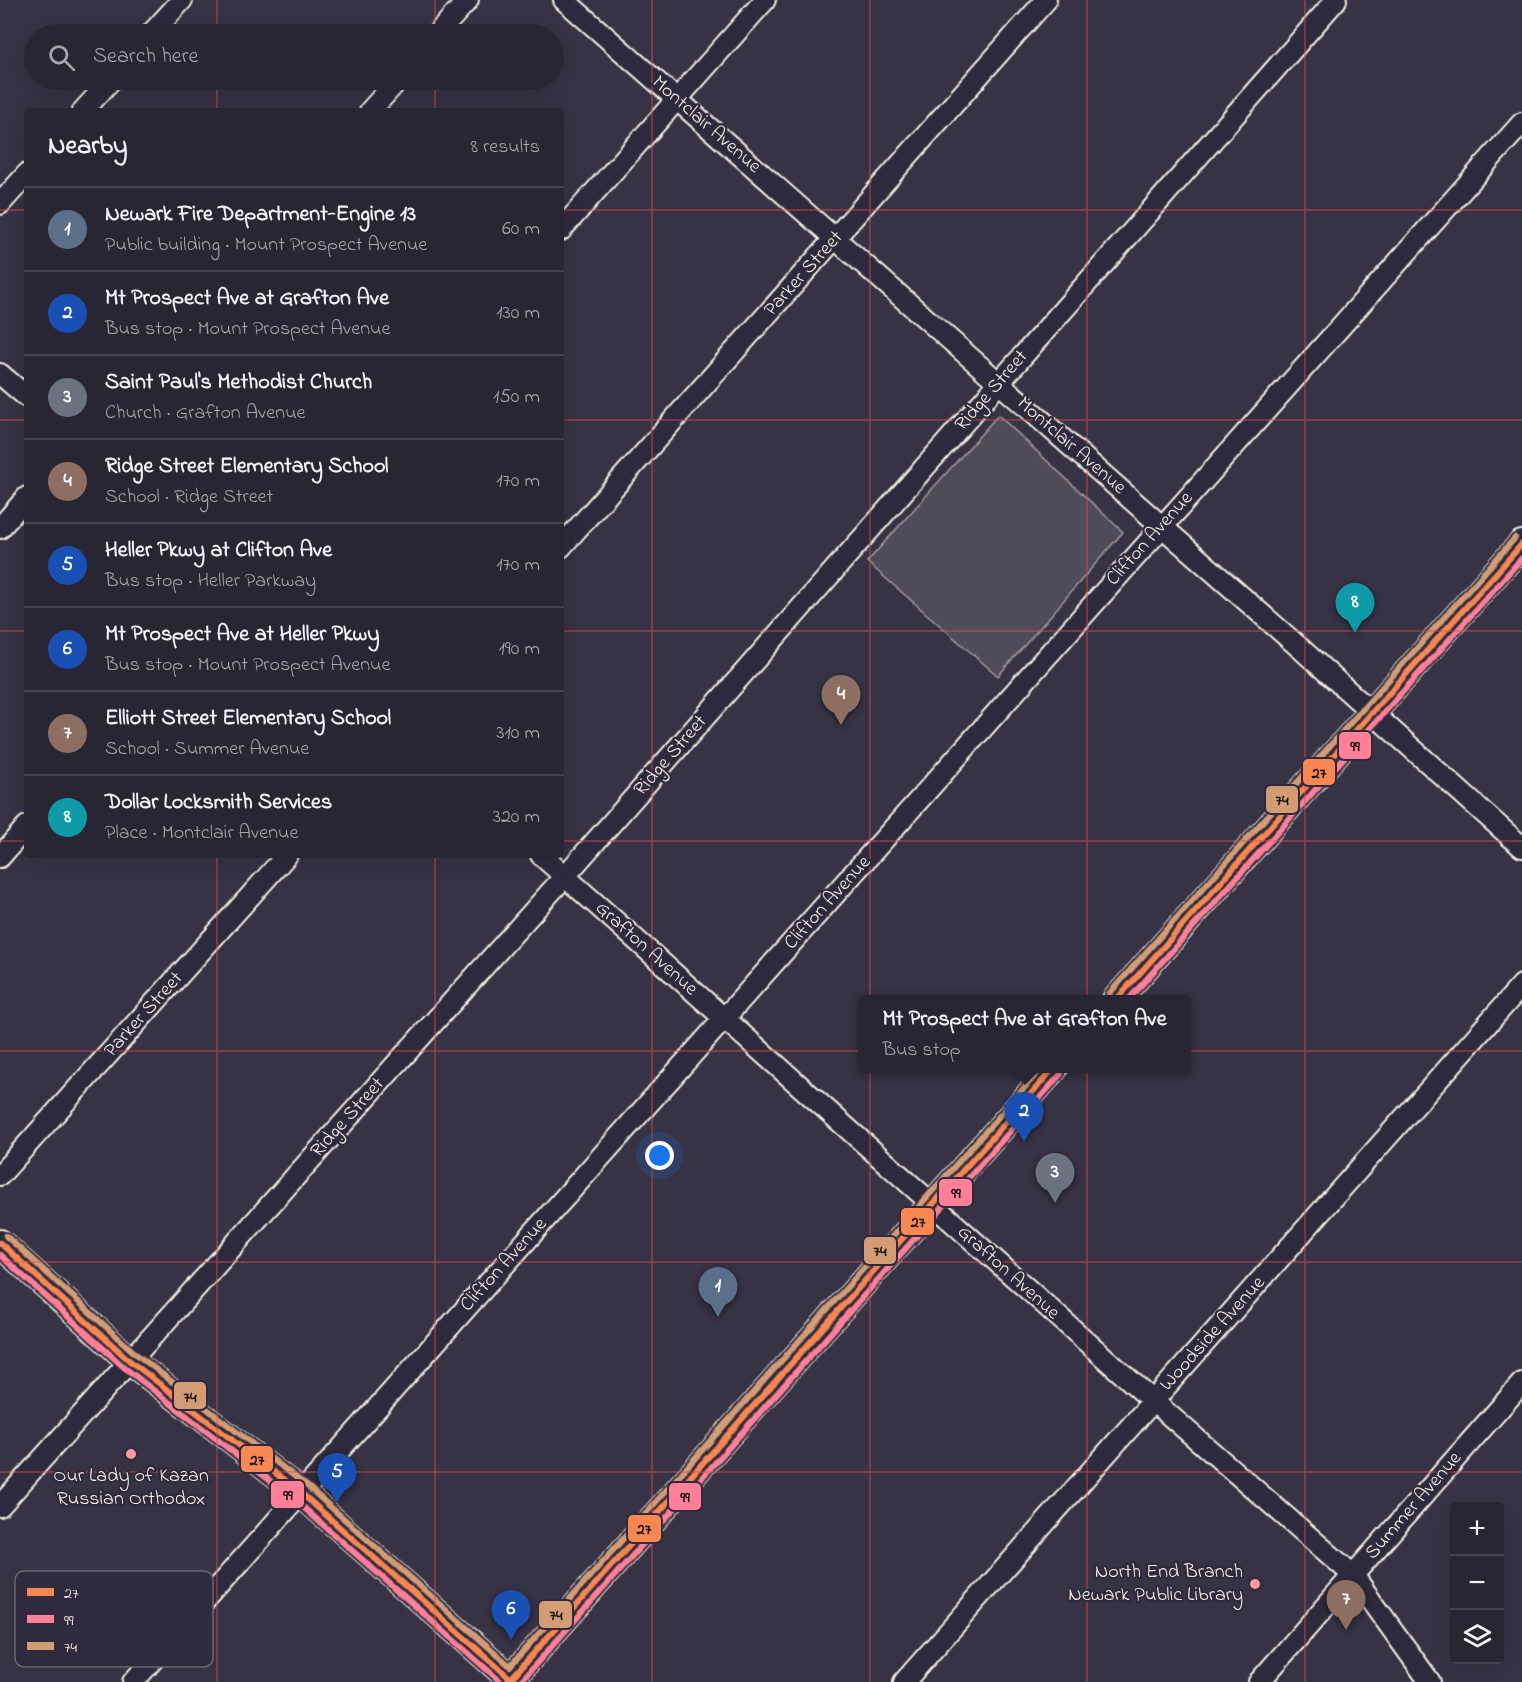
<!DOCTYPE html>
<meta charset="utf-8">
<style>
:root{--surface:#292633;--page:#35323f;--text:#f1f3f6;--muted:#a5a5ac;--line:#45434e;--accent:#ff9aa2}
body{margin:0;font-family:"Indie Flower",sans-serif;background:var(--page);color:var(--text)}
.controls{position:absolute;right:18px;bottom:18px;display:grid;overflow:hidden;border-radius:6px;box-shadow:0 6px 24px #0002}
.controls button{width:54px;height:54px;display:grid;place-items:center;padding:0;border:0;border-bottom:2px solid var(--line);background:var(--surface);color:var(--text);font:30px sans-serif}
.you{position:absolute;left:660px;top:1156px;width:21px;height:21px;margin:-15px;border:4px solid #fff;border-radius:50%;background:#1a73e8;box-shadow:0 0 0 9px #1a73e833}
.badge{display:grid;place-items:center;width:39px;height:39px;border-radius:50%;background:var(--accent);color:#fff;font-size:20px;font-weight:700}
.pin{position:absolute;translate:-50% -50px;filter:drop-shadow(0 2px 3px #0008)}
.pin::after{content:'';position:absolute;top:32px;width:21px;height:18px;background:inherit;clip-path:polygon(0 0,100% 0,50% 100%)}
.popup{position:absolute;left:858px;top:995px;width:333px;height:78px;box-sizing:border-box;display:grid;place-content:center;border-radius:6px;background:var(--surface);filter:drop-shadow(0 2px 4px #0005);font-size:20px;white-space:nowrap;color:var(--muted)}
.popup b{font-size:22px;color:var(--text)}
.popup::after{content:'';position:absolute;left:50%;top:100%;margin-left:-12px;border:12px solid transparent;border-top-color:var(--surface)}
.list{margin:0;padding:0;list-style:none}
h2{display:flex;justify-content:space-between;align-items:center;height:78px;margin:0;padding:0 24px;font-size:26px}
h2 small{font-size:20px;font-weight:400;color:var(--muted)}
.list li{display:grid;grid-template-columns:39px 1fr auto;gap:18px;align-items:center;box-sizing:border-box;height:84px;padding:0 24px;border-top:2px solid var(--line)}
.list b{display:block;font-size:22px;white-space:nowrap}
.list p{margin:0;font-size:20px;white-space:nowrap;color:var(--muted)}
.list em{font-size:20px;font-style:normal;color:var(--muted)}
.icon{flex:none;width:33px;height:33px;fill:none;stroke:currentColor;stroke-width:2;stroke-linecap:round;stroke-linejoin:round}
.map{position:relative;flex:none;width:1522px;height:1682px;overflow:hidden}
.search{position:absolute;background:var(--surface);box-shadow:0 6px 24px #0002;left:24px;top:24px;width:540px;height:66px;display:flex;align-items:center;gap:15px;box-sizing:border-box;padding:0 21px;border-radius:33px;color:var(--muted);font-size:22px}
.panel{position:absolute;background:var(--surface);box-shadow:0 6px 24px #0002;left:24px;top:108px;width:540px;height:750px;border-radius:6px}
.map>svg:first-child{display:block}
.green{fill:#504b59;stroke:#a29ea0;stroke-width:1.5}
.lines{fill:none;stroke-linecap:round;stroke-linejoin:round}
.minor-casing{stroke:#f4f1e8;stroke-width:24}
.major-casing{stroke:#f4f1e8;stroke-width:30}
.minor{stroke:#2f2a3d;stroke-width:20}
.major{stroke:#2f2a3d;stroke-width:26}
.bus-1-casing{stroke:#2f2a3d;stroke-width:10}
.bus-2-casing{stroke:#2f2a3d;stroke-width:10}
.bus-3-casing{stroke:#2f2a3d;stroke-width:10}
.bus-1{stroke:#f88751;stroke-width:6}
.bus-2{stroke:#ff8098;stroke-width:6}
.bus-3{stroke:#d39c74;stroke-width:6}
.grid{fill:none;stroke:#dc504e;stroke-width:1.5;stroke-opacity:0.55}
.poi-dot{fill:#ff9aa2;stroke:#2f2a3d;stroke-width:2}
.labels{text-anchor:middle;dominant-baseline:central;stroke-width:4.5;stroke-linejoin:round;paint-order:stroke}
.street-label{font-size:20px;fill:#f4f1e8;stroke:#2f2a3d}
.poi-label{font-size:20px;fill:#f4f1e8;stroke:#2f2a3d}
.key{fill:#2f2a3d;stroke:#6a6670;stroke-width:1.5}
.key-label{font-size:16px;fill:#f4f1e8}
.line-badge{stroke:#2f2a3d;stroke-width:2}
.pale-badge-label{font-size:16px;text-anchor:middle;font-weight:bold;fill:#111}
</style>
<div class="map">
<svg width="1522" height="1682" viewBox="0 0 1522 1682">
<rect width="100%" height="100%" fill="#373244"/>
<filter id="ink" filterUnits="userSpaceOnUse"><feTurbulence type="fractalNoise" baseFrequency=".0167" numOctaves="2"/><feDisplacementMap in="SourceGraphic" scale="12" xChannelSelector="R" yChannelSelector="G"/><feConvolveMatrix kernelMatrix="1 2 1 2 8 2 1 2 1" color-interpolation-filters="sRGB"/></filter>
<g filter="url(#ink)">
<!-- green -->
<polygon class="green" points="998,415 1123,532 998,676 867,562"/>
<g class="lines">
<!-- minor casing -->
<g class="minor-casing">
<g id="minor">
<polyline points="564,0 1300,648 1522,847"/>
<polyline points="151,34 182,0"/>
<polyline points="437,34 468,0"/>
<polyline points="83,111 111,80"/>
<polyline points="370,111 398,80"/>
<polyline points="0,204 27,174"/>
<polyline points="561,230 765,0"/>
<polyline points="0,374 27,397"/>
<polyline points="0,528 27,497"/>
<polyline points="561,547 1046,0"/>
<polyline points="541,855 1153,1401 1353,1575 1430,1682"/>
<polyline points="0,857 27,826"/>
<polyline points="0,1175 287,855"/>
<polyline points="0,1506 565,876 1336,0"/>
<polyline points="133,1682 1522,123"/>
<polyline points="904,1682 1522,985"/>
<polyline points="1259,1682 1522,1383"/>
</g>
</g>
<!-- major casing -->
<g class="major-casing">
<g id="major">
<polyline points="1116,1000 1522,544"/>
<polyline points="0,1243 130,1361 301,1493 511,1679"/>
<polyline points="508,1682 1054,1068"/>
</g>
</g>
<!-- minor -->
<use href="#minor" class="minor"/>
<!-- major -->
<use href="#major" class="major"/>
<!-- bus-1 casing -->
<g class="bus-1-casing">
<g id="bus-1">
<polyline points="1116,1000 1522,544"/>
<polyline points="0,1243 130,1361 301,1493 511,1679"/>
<polyline points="508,1682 1054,1068"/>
</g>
</g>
<!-- bus-2 casing -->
<g class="bus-2-casing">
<g id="bus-2">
<polyline points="1128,1000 1522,558"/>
<polyline points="0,1255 125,1368 295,1500 501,1682"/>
<polyline points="520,1682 1061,1074"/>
</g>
</g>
<!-- bus-3 casing -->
<g class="bus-3-casing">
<g id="bus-3">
<polyline points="1109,994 1515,538"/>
<polyline points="6,1236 136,1354 307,1486 510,1666 1042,1068"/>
</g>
</g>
<!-- bus-1 -->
<use href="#bus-1" class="bus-1"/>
<!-- bus-2 -->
<use href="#bus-2" class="bus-2"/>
<!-- bus-3 -->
<use href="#bus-3" class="bus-3"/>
</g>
</g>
<!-- grid -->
<path class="grid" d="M217,0V34M435,0V34M652,0V1682M870,0V1682M1087,0V1682M1305,0V1682M217,80V111M435,80V111M0,210H27M561,210H1522M0,420H27M561,420H1522M0,631H27M561,631H1522M0,841H27M561,841H1522M217,855V1682M435,855V1682M0,1051H1522M0,1262H1522M0,1472H1522"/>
<!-- markers -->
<g class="poi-dot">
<circle cx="131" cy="1454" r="6"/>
<circle cx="1255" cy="1584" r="6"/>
</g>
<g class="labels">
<!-- street labels -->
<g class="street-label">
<text transform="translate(706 125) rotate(41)">Montclair Avenue</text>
<text transform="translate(804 274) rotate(-48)">Parker Street</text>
<text transform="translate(992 391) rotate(-49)">Ridge Street</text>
<text transform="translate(1071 446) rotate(41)">Montclair Avenue</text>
<text transform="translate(1150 539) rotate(-48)">Clifton Avenue</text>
<text transform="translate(671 756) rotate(-49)">Ridge Street</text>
<text transform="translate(828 903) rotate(-48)">Clifton Avenue</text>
<text transform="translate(646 949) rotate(42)">Grafton Avenue</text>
<text transform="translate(144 1015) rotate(-48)">Parker Street</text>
<text transform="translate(348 1118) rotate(-48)">Ridge Street</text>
<text transform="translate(504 1265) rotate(-48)">Clifton Avenue</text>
<text transform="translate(1008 1273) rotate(42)">Grafton Avenue</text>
<text transform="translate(1213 1334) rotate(-48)">Woodside Avenue</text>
<text transform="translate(1414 1506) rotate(-49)">Summer Avenue</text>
</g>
<!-- poi labels -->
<g class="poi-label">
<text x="131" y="1476">Our Lady of Kazan<tspan x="131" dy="23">Russian Orthodox</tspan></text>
<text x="1243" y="1572" text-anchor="end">North End Branch<tspan x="1243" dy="23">Newark Public Library</tspan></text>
</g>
</g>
<!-- legend -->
<rect x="15" y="1571" width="198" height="96" rx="9" class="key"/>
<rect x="27" y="1588" width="27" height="8" fill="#f88751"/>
<rect x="27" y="1615" width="27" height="8" fill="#ff8098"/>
<rect x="27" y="1642" width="27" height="8" fill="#d39c74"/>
<g class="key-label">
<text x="64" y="1598">27</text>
<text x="64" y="1625">99</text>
<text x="64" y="1652">74</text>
</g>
<g class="line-badge">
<rect x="1338" y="731" width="34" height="29" rx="6" fill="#ff8098"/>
<rect x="1302" y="758" width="34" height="28" rx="6" fill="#f88751"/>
<rect x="1265" y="785" width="34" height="29" rx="6" fill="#d39c74"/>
<rect x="938" y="1178" width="35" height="29" rx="6" fill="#ff8098"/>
<rect x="900" y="1207" width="35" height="29" rx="6" fill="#f88751"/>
<rect x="863" y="1236" width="34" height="29" rx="6" fill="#d39c74"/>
<rect x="173" y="1381" width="34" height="29" rx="6" fill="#d39c74"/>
<rect x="240" y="1445" width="34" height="28" rx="6" fill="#f88751"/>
<rect x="270" y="1480" width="35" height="29" rx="6" fill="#ff8098"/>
<rect x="668" y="1482" width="34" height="29" rx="6" fill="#ff8098"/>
<rect x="627" y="1514" width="35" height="29" rx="6" fill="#f88751"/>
<rect x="538" y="1600" width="35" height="29" rx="6" fill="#d39c74"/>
</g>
<g class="pale-badge-label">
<text x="1355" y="751">99</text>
<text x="1319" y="778">27</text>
<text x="1282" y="805">74</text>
<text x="956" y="1198">99</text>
<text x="918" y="1227">27</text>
<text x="880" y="1256">74</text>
<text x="190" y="1402">74</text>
<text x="257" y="1465">27</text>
<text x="288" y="1500">99</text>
<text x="685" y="1502">99</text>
<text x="644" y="1534">27</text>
<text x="556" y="1620">74</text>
</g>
</svg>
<div class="controls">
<button>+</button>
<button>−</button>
<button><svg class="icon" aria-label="layers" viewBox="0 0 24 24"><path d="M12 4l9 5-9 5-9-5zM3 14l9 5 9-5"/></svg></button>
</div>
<div class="you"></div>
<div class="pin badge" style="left:718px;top:1317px;background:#5c6f8a">1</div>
<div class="pin badge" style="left:1024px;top:1142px;background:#1a4fb4">2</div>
<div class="popup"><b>Mt Prospect Ave at Grafton Ave</b>Bus stop</div>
<div class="pin badge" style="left:1055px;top:1203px;background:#6b7280">3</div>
<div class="pin badge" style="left:841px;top:725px;background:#8d6e63">4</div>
<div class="pin badge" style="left:337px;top:1503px;background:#1a4fb4">5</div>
<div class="pin badge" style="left:511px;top:1640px;background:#1a4fb4">6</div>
<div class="pin badge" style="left:1346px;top:1630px;background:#8d6e63">7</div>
<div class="pin badge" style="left:1355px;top:633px;background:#0f9aa8">8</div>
<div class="search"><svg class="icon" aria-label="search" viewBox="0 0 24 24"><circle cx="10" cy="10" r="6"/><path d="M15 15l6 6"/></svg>Search here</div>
<section class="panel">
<h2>Nearby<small>8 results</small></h2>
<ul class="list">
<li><span class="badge" style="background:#5c6f8a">1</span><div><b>Newark Fire Department-Engine 13</b><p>Public building · Mount Prospect Avenue</p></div><em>60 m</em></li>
<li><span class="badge" style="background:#1a4fb4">2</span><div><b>Mt Prospect Ave at Grafton Ave</b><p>Bus stop · Mount Prospect Avenue</p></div><em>130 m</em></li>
<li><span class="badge" style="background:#6b7280">3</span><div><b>Saint Paul's Methodist Church</b><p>Church · Grafton Avenue</p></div><em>150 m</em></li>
<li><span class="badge" style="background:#8d6e63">4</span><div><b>Ridge Street Elementary School</b><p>School · Ridge Street</p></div><em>170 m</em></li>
<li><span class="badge" style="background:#1a4fb4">5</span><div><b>Heller Pkwy at Clifton Ave</b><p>Bus stop · Heller Parkway</p></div><em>170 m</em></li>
<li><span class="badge" style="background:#1a4fb4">6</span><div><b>Mt Prospect Ave at Heller Pkwy</b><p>Bus stop · Mount Prospect Avenue</p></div><em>190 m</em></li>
<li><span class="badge" style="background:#8d6e63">7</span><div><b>Elliott Street Elementary School</b><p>School · Summer Avenue</p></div><em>310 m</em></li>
<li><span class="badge" style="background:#0f9aa8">8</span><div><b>Dollar Locksmith Services</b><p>Place · Montclair Avenue</p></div><em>320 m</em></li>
</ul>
</section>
</div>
